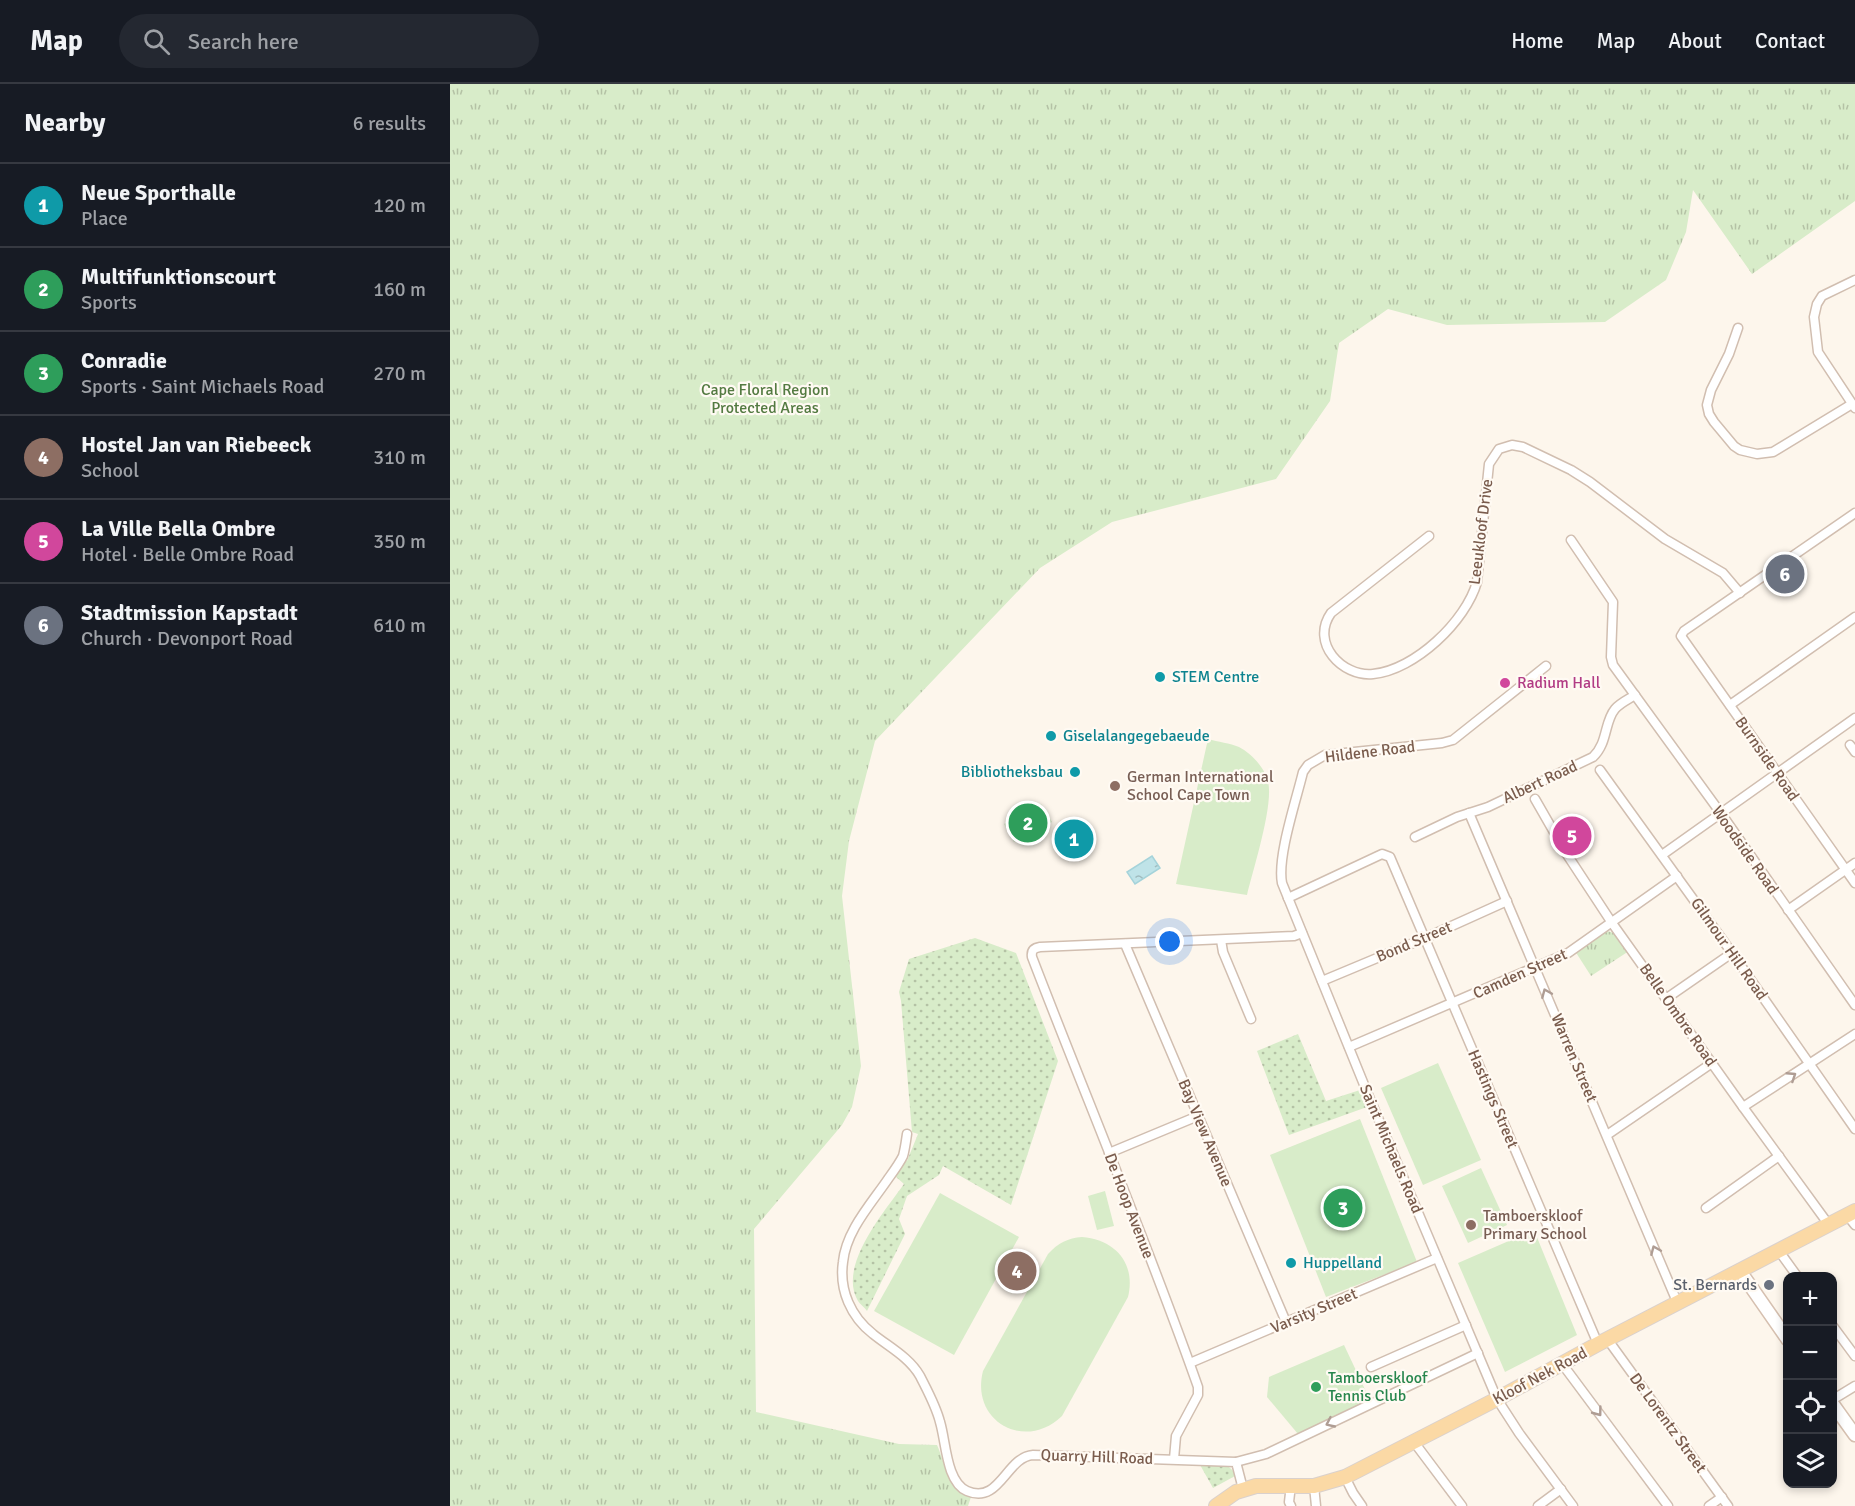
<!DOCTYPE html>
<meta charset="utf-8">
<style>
:root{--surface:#171b24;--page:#242831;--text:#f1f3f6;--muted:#9ea1a6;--line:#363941;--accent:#e76f51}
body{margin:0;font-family:Signika,sans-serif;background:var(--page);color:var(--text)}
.controls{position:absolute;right:18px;bottom:18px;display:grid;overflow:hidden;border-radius:12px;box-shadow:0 3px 9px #0003}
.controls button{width:54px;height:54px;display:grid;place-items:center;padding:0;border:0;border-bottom:2px solid var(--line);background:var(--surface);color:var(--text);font:30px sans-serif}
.you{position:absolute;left:720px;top:858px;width:21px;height:21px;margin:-15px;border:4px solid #fff;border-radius:50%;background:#1a73e8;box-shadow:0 0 0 9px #1a73e833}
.badge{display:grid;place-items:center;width:39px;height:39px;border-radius:50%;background:var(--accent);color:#fff;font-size:20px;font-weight:700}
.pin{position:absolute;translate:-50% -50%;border:3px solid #fff;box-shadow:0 2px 6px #0006}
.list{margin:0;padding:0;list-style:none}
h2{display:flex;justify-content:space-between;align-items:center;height:78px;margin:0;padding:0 24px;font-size:26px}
h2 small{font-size:20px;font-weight:400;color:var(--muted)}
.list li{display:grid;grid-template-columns:39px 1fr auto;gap:18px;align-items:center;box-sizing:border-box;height:84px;padding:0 24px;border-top:2px solid var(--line)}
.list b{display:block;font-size:22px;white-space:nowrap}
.list p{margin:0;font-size:20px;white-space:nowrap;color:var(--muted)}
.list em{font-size:20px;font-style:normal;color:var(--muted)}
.icon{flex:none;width:33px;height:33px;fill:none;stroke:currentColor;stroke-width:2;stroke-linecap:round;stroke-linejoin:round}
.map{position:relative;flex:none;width:1405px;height:1422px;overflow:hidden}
header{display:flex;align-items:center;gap:36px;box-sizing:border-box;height:84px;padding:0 30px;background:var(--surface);border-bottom:2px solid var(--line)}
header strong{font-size:28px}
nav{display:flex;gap:33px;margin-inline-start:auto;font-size:21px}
.search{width:420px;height:54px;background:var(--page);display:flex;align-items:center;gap:15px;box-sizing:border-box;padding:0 21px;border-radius:33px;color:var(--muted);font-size:22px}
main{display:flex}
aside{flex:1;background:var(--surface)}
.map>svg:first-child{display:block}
.grass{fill:url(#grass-dots)}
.park{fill:url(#park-tufts)}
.pitch{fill:#d8ecc9}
.water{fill:url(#water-ripples);stroke:#a5d3da;stroke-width:1.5}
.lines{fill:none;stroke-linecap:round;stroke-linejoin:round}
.street-casing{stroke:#d1beb0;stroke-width:11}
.secondary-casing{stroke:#d6c0b0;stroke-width:15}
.primary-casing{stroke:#dad1cd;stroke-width:16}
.street{stroke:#fff;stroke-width:8}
.secondary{stroke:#fff;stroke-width:12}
.primary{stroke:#fbd9a5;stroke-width:14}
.oneway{stroke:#af9d94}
.culture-dot{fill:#0f9aa8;stroke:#fffaf3;stroke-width:2}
.hotel-dot{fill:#d1479c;stroke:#fffaf3;stroke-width:2}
.education-dot{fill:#8d6e63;stroke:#fffaf3;stroke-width:2}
.worship-dot{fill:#6b7280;stroke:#fffaf3;stroke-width:2}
.leisure-dot{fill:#2e9e5b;stroke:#fffaf3;stroke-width:2}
.labels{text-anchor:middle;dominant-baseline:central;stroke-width:4.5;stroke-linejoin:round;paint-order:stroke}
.park-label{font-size:16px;fill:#537a41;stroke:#fffaf3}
.street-label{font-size:16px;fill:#7a5c4d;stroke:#fffaf3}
.culture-label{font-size:16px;fill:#0d838f;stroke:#fffaf3;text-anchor:start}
.hotel-label{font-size:16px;fill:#b23c85;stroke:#fffaf3;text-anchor:start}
.education-label{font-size:16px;fill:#785e54;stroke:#fffaf3;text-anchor:start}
.worship-label{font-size:16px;fill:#5b616d;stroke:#fffaf3;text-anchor:end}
.leisure-label{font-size:16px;fill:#27864d;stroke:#fffaf3;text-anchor:start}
</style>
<header>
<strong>Map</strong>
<div class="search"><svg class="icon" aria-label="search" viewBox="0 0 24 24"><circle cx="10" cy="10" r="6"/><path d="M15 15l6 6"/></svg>Search here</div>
<nav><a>Home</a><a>Map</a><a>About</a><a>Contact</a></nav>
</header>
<main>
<aside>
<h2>Nearby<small>6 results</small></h2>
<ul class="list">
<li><span class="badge" style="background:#0f9aa8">1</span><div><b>Neue Sporthalle</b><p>Place</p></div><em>120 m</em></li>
<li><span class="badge" style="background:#2e9e5b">2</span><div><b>Multifunktionscourt</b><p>Sports</p></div><em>160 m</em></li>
<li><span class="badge" style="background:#2e9e5b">3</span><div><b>Conradie</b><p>Sports · Saint Michaels Road</p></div><em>270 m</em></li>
<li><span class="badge" style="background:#8d6e63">4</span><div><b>Hostel Jan van Riebeeck</b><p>School</p></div><em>310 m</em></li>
<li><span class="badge" style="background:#d1479c">5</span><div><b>La Ville Bella Ombre</b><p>Hotel · Belle Ombre Road</p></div><em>350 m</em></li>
<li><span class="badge" style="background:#6b7280">6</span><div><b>Stadtmission Kapstadt</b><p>Church · Devonport Road</p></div><em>610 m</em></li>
</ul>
</aside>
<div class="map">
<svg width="1405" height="1422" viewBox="0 0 1405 1422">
<defs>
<pattern id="grass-dots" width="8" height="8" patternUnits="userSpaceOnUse" patternTransform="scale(1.5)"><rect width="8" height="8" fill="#d8ecc9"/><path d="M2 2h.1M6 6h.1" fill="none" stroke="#b4c2a5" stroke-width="1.8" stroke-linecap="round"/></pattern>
<pattern id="park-tufts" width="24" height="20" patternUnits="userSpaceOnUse" patternTransform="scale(1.5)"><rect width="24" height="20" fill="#d8ecc9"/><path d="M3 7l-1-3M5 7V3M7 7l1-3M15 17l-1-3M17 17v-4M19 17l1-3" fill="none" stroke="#b4c2a5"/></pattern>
<pattern id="water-ripples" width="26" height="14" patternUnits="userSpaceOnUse" patternTransform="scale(1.5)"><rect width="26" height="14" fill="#bfe3e8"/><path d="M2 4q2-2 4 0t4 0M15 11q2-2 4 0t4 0" fill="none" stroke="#a0bbbe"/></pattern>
</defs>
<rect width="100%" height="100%" fill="#fdf6ec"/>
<!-- grass -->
<g class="grass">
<path d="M525,854L566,869L608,977L561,1121L493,1082L489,1091L457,1112L449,1135L455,1150L417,1227C415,1224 410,1220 408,1217C387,1182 435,1127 454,1100L445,1092L454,1077H457L468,1050L462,1048L451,917L449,908L459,875Z"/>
<polygon points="848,950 876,1017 910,1006 917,1023 839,1051 807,967"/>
<path d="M749,1379C762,1380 781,1376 785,1392L763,1404Z"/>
</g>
<!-- park -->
<g class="park">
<path d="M0,0H1405V117L1302,190L1243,106L1236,148L1216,196L1155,238L997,241L938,225L889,259L880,317L826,395L662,438L590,484L425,657L399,757L392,812L411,982L402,1023L392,1041L304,1145L306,1328L449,1360L487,1361C496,1381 497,1405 521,1413L518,1422H0Z"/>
<polygon points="1157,847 1167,850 1179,867 1141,892 1125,867"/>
</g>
<!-- pitch -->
<g class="pitch">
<path d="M758,655C768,658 780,659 789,663C801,669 816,685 818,698C824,720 803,786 797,811L726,800Z"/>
<polygon points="591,720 602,738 564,758 554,740"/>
<polygon points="988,979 1031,1076 973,1101 931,1004"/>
<polygon points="910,1035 967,1178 876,1213 820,1071"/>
<polygon points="1031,1084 1057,1141 1018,1159 992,1102"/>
<polygon points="655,1107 664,1142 647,1146 638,1112"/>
<polygon points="490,1109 569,1153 504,1271 424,1227"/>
<polygon points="1084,1146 1127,1251 1055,1288 1008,1179"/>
<path d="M632,1153C666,1156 686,1180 678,1213L612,1332C575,1368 520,1337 533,1287L598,1170C608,1159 618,1154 632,1153Z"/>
<polygon points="894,1261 920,1316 848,1350 817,1313 819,1293"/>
</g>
<!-- water -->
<polygon class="water" points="702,772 710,784 685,800 677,788"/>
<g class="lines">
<!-- street casing -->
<g class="street-casing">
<g id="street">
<polyline points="1288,244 1279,270 1261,306 1257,321 1259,330 1264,338 1284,362 1290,366 1307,370 1323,368 1402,320"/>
<polyline points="1405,324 1368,268 1364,233 1367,220 1372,212 1405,196"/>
<polyline points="1405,429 1234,547 1231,552 1405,799"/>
<path d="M979,452L881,529C860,559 892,593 923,590C965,586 1016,537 1027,498L1039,380L1049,365L1062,361L1073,363L1121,386L1140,398L1215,455L1273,489L1290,509"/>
<polyline points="1121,456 1163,518 1161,573 1163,581 1275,735 1405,921"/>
<path d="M1096,582L1003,656L992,659L875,671L858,681L853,688C846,717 827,773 832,799L917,1008L1047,1315L1069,1349L1123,1422"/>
<polyline points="1280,621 1405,533"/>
<polyline points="1400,661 1405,668"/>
<polyline points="1150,686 1282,869 1405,1045"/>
<polyline points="1085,715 1116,769 1162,839 1293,1023 1379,1141"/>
<polyline points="1019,729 1228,1220"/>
<path d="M965,753L1007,733L1038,723L1143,673C1158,659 1154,638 1165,625C1170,619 1179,615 1185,611"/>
<polyline points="1212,771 1405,634"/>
<polyline points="838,814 932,770 940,773 1148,1260"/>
<polyline points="1338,826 1405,779"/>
<polyline points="771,856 773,868 801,935"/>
<polyline points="675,860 836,1238"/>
<polyline points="872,897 975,854 1057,817"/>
<polyline points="1217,914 1282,869"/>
<polyline points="899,963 1118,869 1227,792"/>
<polyline points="1293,1023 1405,950"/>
<path d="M457,1050C456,1057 455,1065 453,1072C449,1080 443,1088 438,1095C421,1120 396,1147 393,1178C389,1206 401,1233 423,1250C439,1263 459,1273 470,1292C477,1306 486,1322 490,1338C496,1357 496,1398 517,1407C550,1421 556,1373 583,1371L786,1378L793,1405"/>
<polyline points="1157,1051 1262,979"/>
<polyline points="659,1069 748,1032"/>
<polyline points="1256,1124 1329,1072"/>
<polyline points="1397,1131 1405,1141"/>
<polyline points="1329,1167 1347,1192"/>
<polyline points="1382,1241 1405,1272"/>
<polyline points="1158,1256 1278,1422"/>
<polyline points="740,1279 987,1174"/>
<polyline points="1113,1281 1218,1422"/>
<polyline points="921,1283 1016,1241"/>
<polyline points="1382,1316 1405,1302"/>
<polyline points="964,1358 1012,1422"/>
<path d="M724,1375L726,1352L748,1311V1303C697,1158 637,1016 582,873C581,866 584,864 590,863L844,852L852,849"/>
<polyline points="786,1378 816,1370 1028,1269"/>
<polyline points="895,1393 903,1409 912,1422"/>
<polyline points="841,1401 839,1418 841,1422"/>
<polyline points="864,1402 866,1422"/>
<polyline points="1088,1422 1111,1405"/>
<polyline points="1259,1422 1272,1413"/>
</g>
</g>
<!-- secondary casing -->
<g class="secondary-casing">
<g id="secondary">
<polyline points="1290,1187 1338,1256"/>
<polyline points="1382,1319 1405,1351"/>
</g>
</g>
<!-- primary casing -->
<g class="primary-casing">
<polyline id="primary" points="766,1422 786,1408 806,1402 864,1402 895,1393 1047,1315 1148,1260 1405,1127"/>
</g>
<!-- street -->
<use href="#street" class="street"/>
<!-- secondary -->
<use href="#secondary" class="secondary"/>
<!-- primary -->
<use href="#primary" class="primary"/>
</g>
<!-- one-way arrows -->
<defs><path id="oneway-chevron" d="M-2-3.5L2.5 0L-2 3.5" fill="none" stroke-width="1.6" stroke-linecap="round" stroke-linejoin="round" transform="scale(1.5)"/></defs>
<g class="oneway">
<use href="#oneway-chevron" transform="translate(1096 909) rotate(-113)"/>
<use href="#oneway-chevron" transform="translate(1342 992) rotate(-33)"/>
<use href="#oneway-chevron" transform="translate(1205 1166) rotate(-113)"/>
<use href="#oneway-chevron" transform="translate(1148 1328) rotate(53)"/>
<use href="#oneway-chevron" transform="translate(880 1339) rotate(155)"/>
</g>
<!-- markers -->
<g class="culture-dot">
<circle cx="710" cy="593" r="6"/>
<circle cx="601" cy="652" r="6"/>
<circle cx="625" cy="688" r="6"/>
<circle cx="841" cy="1179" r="6"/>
</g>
<circle class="hotel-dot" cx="1055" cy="599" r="6"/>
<g class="education-dot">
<circle cx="665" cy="702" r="6"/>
<circle cx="1021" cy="1141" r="6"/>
</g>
<circle class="worship-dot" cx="1319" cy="1201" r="6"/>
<circle class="leisure-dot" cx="866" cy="1303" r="6"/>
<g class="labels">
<!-- park labels -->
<g class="park-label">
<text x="315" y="306">Cape Floral Region<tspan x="315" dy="18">Protected Areas</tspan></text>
</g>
<!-- street labels -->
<g class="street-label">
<text transform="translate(1031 448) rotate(-83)">Leeukloof Drive</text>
<text transform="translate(920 668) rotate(-7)">Hildene Road</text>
<text transform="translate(1317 675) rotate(55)">Burnside Road</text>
<text transform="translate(1090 698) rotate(-25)">Albert Road</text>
<text transform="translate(1295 766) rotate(55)">Woodside Road</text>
<text transform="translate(964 858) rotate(-23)">Bond Street</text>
<text transform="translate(1279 865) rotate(55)">Gilmour Hill Road</text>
<text transform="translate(1070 890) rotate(-24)">Camden Street</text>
<text transform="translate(1228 931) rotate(55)">Belle Ombre Road</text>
<text transform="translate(1124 974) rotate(67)">Warren Street</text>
<text transform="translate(1043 1015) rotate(67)">Hastings Street</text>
<text transform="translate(755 1049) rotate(67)">Bay View Avenue</text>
<text transform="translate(941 1065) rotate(67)">Saint Michaels Road</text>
<text transform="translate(679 1122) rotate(69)">De Hoop Avenue</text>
<text transform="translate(864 1227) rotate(-23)">Varsity Street</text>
<text transform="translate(1090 1292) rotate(-28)">Kloof Nek Road</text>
<text transform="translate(1218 1339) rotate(54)">De Lorentz Street</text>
<text transform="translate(647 1373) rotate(2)">Quarry Hill Road</text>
</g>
<!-- culture labels -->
<g class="culture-label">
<text x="722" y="593">STEM Centre</text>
<text x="613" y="652">Giselalangegebaeude</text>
<text x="613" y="688" text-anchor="end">Bibliotheksbau</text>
<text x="853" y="1179">Huppelland</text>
</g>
<!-- hotel labels -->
<g class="hotel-label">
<text x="1067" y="599">Radium Hall</text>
</g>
<!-- education labels -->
<g class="education-label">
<text x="677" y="693">German International<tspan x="677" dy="18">School Cape Town</tspan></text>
<text x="1033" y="1132">Tamboerskloof<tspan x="1033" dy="18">Primary School</tspan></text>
</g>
<!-- worship labels -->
<g class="worship-label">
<text x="1307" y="1201">St. Bernards</text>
</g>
<!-- leisure labels -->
<g class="leisure-label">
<text x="878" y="1294">Tamboerskloof<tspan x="878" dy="18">Tennis Club</tspan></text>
</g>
</g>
</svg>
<div class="controls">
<button>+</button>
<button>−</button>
<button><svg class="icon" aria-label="locate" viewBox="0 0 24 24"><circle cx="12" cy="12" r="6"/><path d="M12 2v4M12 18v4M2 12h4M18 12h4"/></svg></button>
<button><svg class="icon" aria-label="layers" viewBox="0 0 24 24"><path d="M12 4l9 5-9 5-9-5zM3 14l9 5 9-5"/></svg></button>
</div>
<div class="you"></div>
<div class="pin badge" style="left:624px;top:755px;background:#0f9aa8">1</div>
<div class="pin badge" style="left:578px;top:739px;background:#2e9e5b">2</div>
<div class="pin badge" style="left:893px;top:1124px;background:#2e9e5b">3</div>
<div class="pin badge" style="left:567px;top:1187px;background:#8d6e63">4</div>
<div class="pin badge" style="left:1122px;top:752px;background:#d1479c">5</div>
<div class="pin badge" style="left:1335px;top:490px;background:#6b7280">6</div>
</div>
</main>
